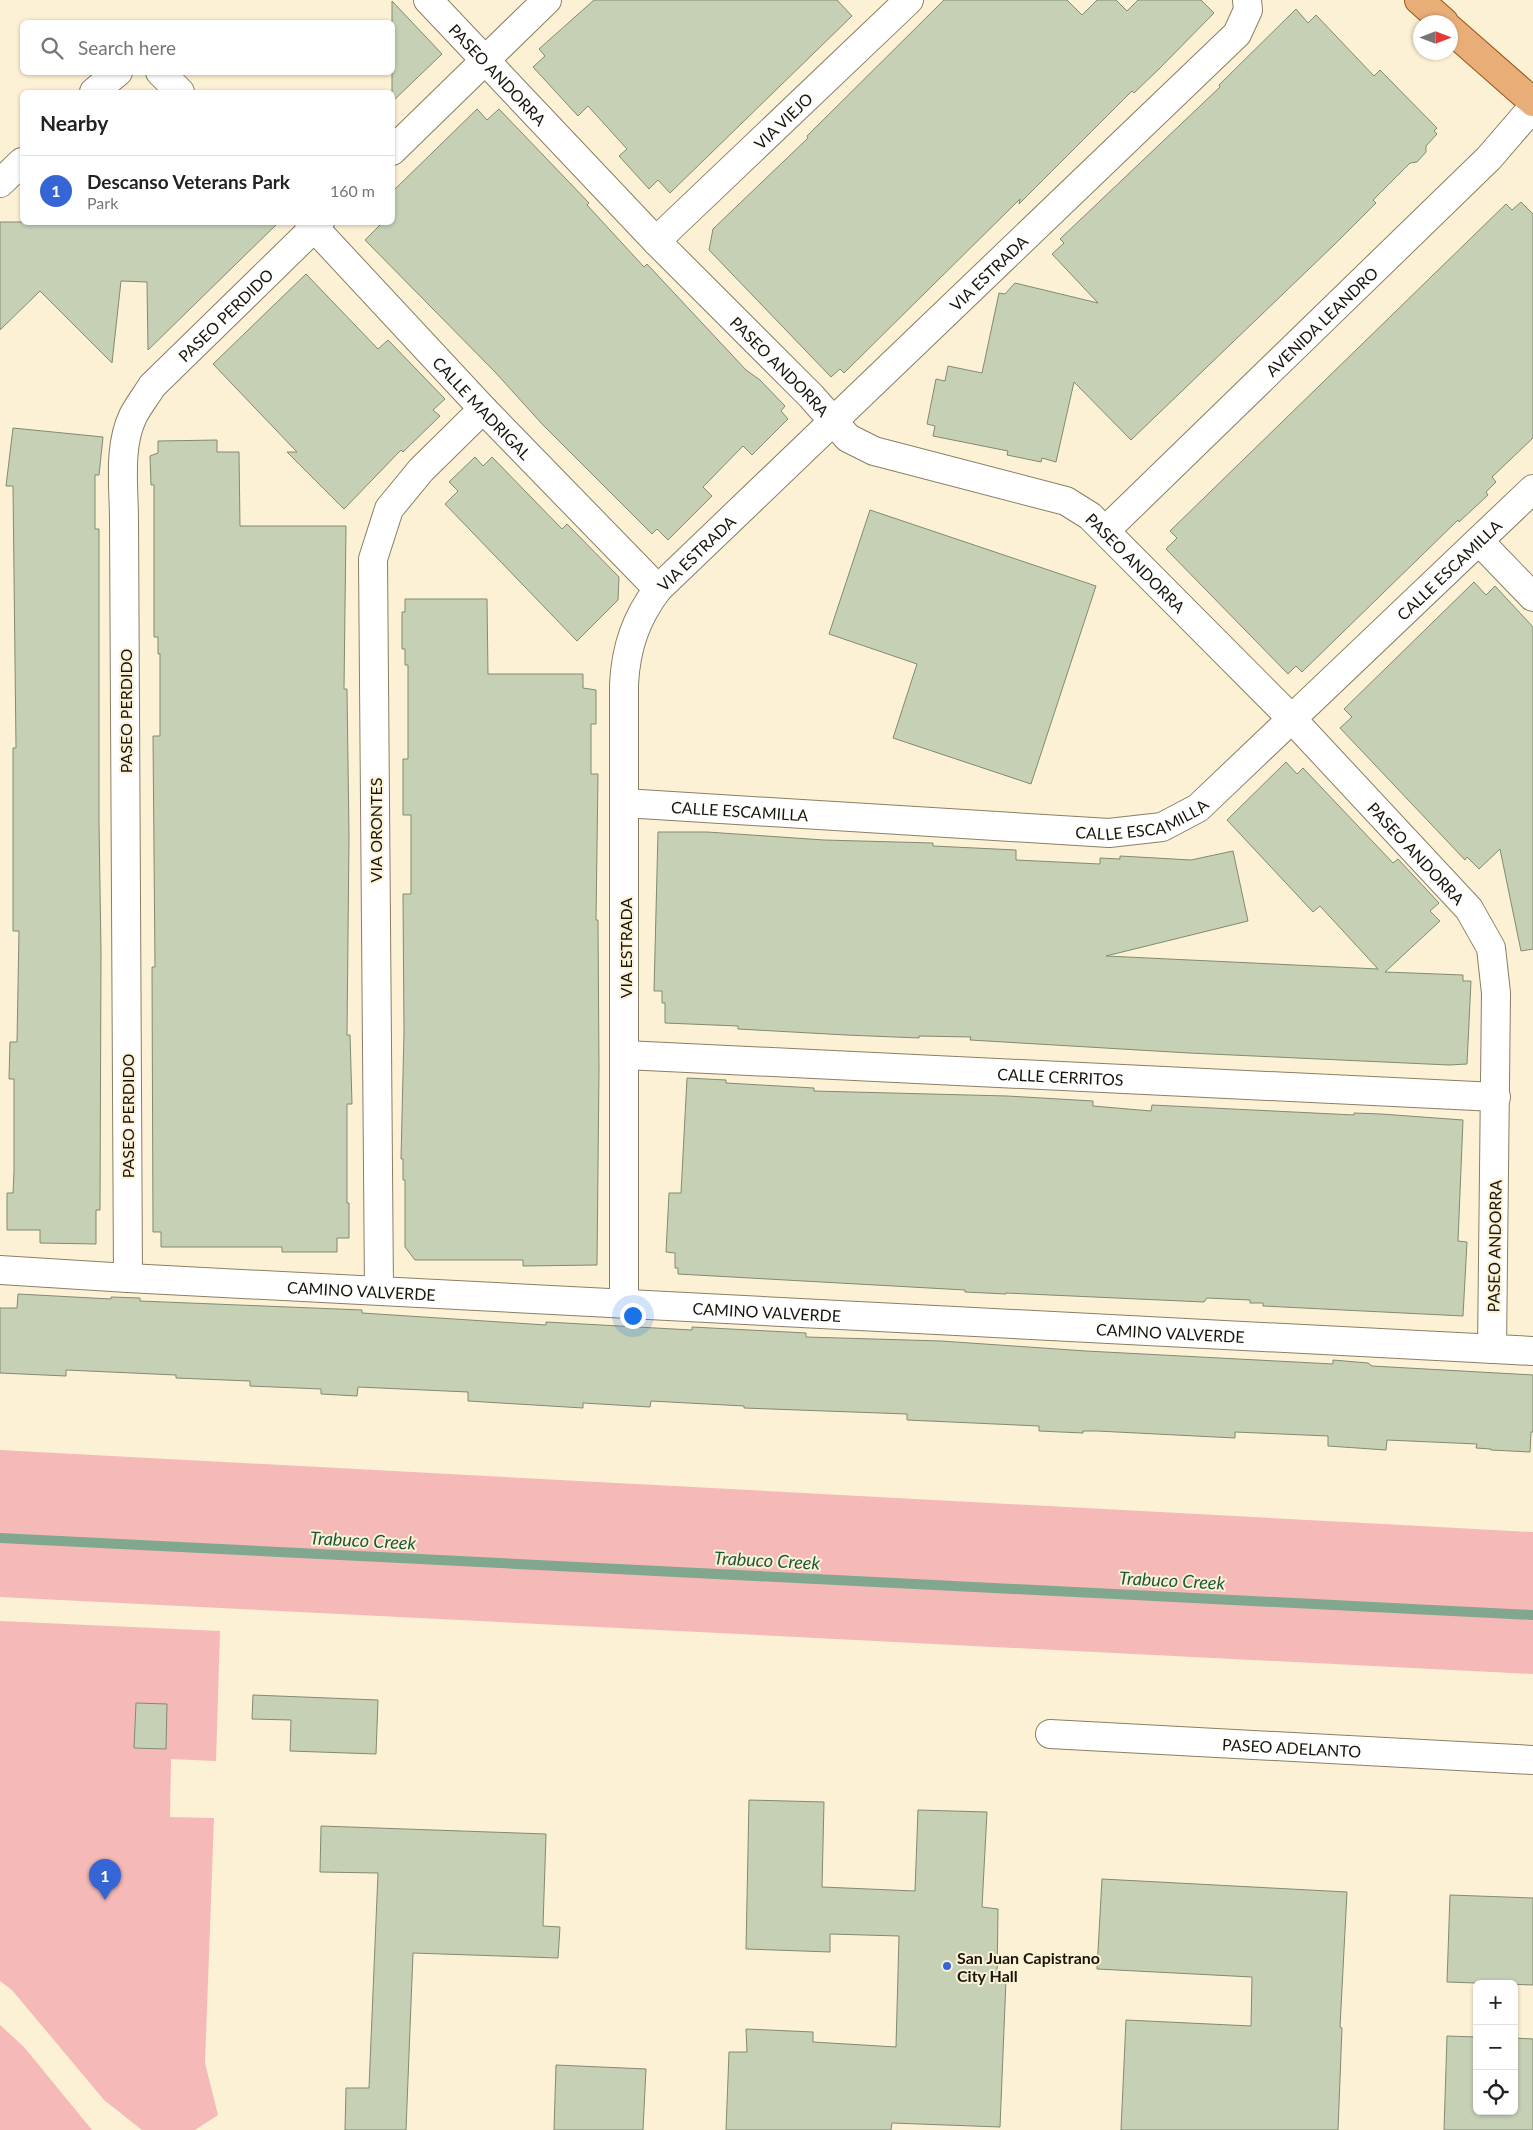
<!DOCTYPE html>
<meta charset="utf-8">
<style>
:root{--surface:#fff;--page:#f2f2f2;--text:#222;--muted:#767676;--line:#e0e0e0;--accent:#3665d5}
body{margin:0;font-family:Lato,sans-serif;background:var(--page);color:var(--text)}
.controls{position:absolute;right:15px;bottom:15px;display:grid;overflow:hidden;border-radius:8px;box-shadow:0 1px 4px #0004}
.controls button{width:45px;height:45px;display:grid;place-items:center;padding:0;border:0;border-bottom:1px solid var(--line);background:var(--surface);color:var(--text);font:25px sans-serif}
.compass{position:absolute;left:1413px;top:15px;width:45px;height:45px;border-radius:50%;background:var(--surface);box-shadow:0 1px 4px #0004;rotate:90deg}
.you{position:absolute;left:632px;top:1315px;width:18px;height:18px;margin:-12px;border:4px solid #fff;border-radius:50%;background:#1a73e8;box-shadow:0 0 0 8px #1a73e833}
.badge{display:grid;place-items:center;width:32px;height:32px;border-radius:50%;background:var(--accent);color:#fff;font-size:16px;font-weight:700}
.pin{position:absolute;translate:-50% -41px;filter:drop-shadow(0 1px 2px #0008)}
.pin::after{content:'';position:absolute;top:26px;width:18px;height:15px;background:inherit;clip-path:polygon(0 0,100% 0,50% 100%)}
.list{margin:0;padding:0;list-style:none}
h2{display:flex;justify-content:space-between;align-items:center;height:65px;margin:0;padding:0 20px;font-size:21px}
h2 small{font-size:16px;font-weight:400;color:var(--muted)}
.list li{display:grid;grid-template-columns:32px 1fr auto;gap:15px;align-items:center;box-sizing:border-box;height:70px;padding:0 20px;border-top:1px solid var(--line)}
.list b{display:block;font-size:19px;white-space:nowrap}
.list p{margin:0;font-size:16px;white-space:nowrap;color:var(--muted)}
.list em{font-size:16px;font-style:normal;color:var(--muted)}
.icon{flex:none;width:28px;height:28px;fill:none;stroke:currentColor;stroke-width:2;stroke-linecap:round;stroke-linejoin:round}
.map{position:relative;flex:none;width:1533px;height:2130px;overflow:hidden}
.search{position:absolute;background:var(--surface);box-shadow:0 1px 4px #0004;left:20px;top:20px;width:375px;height:55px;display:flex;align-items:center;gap:12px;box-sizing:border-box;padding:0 18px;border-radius:8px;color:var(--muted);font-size:19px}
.panel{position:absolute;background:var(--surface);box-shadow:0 1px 4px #0004;left:20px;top:90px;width:375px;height:135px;border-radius:8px}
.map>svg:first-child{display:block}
.green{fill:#f5bab8}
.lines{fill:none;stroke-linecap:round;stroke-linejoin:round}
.stream{stroke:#81a78e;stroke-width:10}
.building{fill:#c5d0b5;stroke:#818b71}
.minor-casing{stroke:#897f65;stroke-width:30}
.major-casing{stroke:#975517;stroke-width:30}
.minor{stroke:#fff;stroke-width:28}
.major{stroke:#e9ad78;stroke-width:28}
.poi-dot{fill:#3665d5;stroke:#fcf1d4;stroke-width:2}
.labels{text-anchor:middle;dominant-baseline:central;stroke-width:4;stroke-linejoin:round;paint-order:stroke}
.street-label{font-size:16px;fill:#19150b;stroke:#fcf1d4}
.poi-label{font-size:16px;font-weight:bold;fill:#19150b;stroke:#fcf1d4;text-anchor:start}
.water-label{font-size:18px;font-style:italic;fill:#18583b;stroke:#fcf1d4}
</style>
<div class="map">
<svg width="1533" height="2130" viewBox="0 0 1533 2130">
<rect width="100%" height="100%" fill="#fcf1d4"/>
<!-- green -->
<g class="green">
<polygon points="0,1450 1533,1532 1533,1674 0,1597"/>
<polygon points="0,1621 220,1631 216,1761 171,1759 170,1817 214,1818 205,2063 218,2115 195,2130 142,2130 104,2100 12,1990 0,1981"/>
<polygon points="0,2025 24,2047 92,2130 0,2130"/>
</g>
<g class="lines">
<!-- stream -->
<polyline class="stream" points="0,1538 1533,1615"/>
</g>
<!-- building -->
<g class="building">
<polygon points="594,0 837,0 852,16 670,193 658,180 649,189 619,156 627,149 588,106 578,116 533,67 545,56 539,49"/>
<polygon points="944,0 1067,0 1082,15 1097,0 1116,0 1127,11 1138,0 1201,0 1214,13 1160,68 1134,93 1132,91 1019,204 1020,199 844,373 840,369 831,377 709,250 713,229 808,138 807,136"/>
<polygon points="392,1 442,54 392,102"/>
<polygon points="1296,9 1308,23 1316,15 1374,76 1380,70 1437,128 1434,131 1437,134 1426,146 1426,152 1417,162 1410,163 1373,200 1376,203 1335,244 1131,440 1074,382 1056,462 1042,458 1041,462 1007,455 1008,451 933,436 935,426 927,424 936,379 945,381 948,366 982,373 999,293 1005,294 1015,283 1098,303 1052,254 1064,243 1060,239 1220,87 1219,85"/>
<polygon points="477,109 487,120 499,109 589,203 587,205 644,267 647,264 746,370 760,380 785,406 781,411 788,419 752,455 743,446 703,487 712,496 668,540 657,529 652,534 543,425 495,372 365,240 383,222 392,222 392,192"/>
<polygon points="1521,202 1533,214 1533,438 1492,477 1496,482 1486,492 1488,495 1459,522 1458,520 1302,672 1296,666 1288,674 1166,549 1177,538 1170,531 1506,204 1512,210"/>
<polygon points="0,222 279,222 148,350 147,282 121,281 112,363 40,291 0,330"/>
<polygon points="306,274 378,349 388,340 445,399 433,410 440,416 403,452 401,450 344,509 287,452 297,452 213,364"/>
<polygon points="13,428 103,437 99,475 95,475 95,529 99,529 99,823 101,952 100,1210 96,1210 96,1244 40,1243 40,1230 7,1230 7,1193 13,1193 14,1171 14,1079 9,1079 10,1042 17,1042 19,931 13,931 13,748 16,748 13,486 6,486"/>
<polygon points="217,440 217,452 239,452 240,526 346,526 344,689 347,689 349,836 347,1035 350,1035 352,1104 347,1104 347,1203 349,1203 349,1238 337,1238 337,1252 282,1252 282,1247 161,1247 161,1232 153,1232 152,967 155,967 153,736 160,736 160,654 158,654 158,637 154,637 154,485 151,485 150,456 158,453 158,441"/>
<polygon points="475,457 483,466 492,457 562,529 567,524 619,577 618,600 577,641 445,504 458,491 449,482"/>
<polygon points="870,510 1096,586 1031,784 893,738 917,664 829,634"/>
<polygon points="1474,582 1486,595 1495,586 1533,627 1533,949 1521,951 1500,849 1479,869 1467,857 1465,860 1340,728 1352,717 1344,709"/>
<polygon points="405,599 487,599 488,674 583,674 583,688 596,690 596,724 591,724 591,774 598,774 596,920 598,920 599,1069 597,1265 523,1266 523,1260 415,1260 405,1247 405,1180 403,1180 403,1159 401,1159 404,1032 403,894 411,894 411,815 403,815 403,759 408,759 408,665 405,665 405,649 402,649 402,612 405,612"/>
<polygon points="1286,762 1297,774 1303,768 1393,863 1398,859 1439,903 1430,911 1440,921 1385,972 1463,975 1463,981 1471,981 1467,1064 1449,1065 1189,1053 970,1040 971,1037 919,1036 919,1038 846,1035 738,1029 738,1026 665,1023 665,1003 662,1003 662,991 654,991 658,832 707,832 824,840 933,843 933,846 1016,850 1016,860 1100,864 1100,858 1120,859 1120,856 1191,860 1233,851 1248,921 1106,956 1378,969 1320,906 1313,912 1227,820"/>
<polygon points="687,1078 726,1080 726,1083 814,1088 814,1091 1007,1096 1093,1101 1093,1106 1151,1111 1152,1105 1354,1115 1354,1113 1381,1114 1463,1120 1458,1241 1467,1242 1463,1316 1263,1306 1263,1303 1250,1303 1250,1300 1207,1298 1204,1302 1006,1293 1006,1294 965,1292 965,1290 678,1274 678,1268 675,1268 675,1253 666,1252 669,1193 681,1193"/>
<polygon points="18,1294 111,1299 111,1297 140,1298 140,1301 362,1310 362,1313 546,1325 546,1322 692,1330 692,1327 806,1333 806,1337 941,1341 1086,1351 1333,1364 1333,1360 1368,1363 1372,1366 1533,1375 1533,1432 1531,1432 1530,1452 1491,1450 1491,1449 1476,1448 1477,1444 1387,1440 1386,1450 1328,1446 1328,1436 1235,1432 1235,1438 1097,1431 1083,1431 1083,1433 1039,1431 1039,1426 907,1420 907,1414 744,1408 744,1406 651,1401 650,1407 583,1403 583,1408 468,1401 468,1392 358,1387 357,1396 321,1394 321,1389 250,1386 250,1381 176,1378 176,1375 66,1370 66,1376 0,1373 0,1308 17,1308"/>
<polygon points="253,1695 378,1700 376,1754 290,1751 291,1720 252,1719"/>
<polygon points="136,1703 167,1704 166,1749 134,1748"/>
<polygon points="749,1800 824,1802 822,1887 915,1891 918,1810 987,1812 982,1907 998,1909 997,1980 1006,1980 1000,2127 892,2123 891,2130 726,2130 729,2052 747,2052 746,2029 813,2032 813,2042 896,2047 899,1936 830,1934 830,1952 746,1949"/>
<polygon points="321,1826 546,1834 543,1926 560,1927 558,1958 413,1953 406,2130 345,2130 346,2088 369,2088 378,1873 320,1872"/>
<polygon points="1102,1879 1347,1892 1340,2027 1342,2028 1338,2130 1121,2130 1126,2020 1251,2026 1252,1977 1097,1969"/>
<polygon points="1450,1895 1533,1898 1533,1985 1447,1982"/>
<polygon points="1447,2036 1477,2037 1477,2111 1514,2111 1514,2038 1533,2039 1533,2130 1444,2130"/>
<polygon points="556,2065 646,2069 643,2130 554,2130"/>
</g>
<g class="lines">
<!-- minor casing -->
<g class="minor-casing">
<g id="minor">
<path id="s1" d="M428,0L656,241L811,396L848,438L874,451L1066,501L1090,516L1292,719L1469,909L1491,948L1496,993L1492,1349"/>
<polyline points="160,72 180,92"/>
<polyline points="94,92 118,72"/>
<polyline points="392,151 547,0"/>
<polyline points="0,183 22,162"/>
<path id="s2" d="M309,222L483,409L658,589"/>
<path id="s3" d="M656,241L909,0"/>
<path id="s4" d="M1106,530L1489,158L1533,107"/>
<polyline points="1479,541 1533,597"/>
<path id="s5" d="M624,803L1109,833L1162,827L1198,808L1533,489"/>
<path id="s6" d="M625,1055L1496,1097"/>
<path id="s7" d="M0,1270L128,1278L1533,1351"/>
<path id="s8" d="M128,1278L124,520C124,487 118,447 133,416C138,406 146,396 152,386L320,222"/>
<polyline points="379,1290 373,559 389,509 421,470 483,409"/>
<path id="s9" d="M624,1304V684C626,647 636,618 658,589L1237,34L1248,10L1247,0"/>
<path id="s10" d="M1050,1734L1533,1760"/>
</g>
</g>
<!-- major casing -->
<g class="major-casing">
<g id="major">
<polyline points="1419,0 1444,22"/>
<polyline points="1450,29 1533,102"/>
</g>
</g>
<!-- minor -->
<use href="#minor" class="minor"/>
<!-- major -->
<use href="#major" class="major"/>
</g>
<!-- markers -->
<circle class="poi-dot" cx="947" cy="1966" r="5"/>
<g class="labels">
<!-- street labels -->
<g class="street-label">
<text stroke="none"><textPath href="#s1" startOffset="102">PASEO ANDORRA</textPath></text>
<text stroke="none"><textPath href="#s3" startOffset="175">VIA VIEJO</textPath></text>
<text stroke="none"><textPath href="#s9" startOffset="1180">VIA ESTRADA</textPath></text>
<text stroke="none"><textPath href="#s8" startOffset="1001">PASEO PERDIDO</textPath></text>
<text stroke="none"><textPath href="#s4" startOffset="300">AVENIDA LEANDRO</textPath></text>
<text stroke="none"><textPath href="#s1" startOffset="508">PASEO ANDORRA</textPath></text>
<text stroke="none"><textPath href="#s2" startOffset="254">CALLE MADRIGAL</textPath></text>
<text stroke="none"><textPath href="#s9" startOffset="775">VIA ESTRADA</textPath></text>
<text stroke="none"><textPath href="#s1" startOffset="928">PASEO ANDORRA</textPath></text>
<text stroke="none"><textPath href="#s5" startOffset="926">CALLE ESCAMILLA</textPath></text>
<text transform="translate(125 711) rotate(-90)">PASEO PERDIDO</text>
<text stroke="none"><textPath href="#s5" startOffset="116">CALLE ESCAMILLA</textPath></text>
<text stroke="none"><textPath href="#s5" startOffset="521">CALLE ESCAMILLA</textPath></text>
<text transform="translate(375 830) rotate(-90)">VIA ORONTES</text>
<text stroke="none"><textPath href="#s1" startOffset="1332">PASEO ANDORRA</textPath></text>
<text transform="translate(625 948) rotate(-90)">VIA ESTRADA</text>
<text stroke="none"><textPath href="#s6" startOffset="436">CALLE CERRITOS</textPath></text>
<text transform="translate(127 1116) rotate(-90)">PASEO PERDIDO</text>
<text transform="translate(1494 1246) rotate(-89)">PASEO ANDORRA</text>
<text stroke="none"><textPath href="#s7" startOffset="362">CAMINO VALVERDE</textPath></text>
<text stroke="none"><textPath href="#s7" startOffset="768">CAMINO VALVERDE</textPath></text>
<text stroke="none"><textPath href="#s7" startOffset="1172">CAMINO VALVERDE</textPath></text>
<text stroke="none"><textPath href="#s10" startOffset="242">PASEO ADELANTO</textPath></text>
</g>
<!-- poi labels -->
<g class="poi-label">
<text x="957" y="1957">San Juan Capistrano<tspan x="957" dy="18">City Hall</tspan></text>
</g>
<!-- water labels -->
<g class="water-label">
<text transform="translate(363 1540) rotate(3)">Trabuco Creek</text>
<text transform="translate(767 1560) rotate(3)">Trabuco Creek</text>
<text transform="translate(1172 1580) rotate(3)">Trabuco Creek</text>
</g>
</g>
</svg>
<div class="controls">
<button>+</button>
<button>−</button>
<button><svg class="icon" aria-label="locate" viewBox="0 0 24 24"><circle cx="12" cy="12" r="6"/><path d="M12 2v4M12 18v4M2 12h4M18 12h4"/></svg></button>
</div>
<svg class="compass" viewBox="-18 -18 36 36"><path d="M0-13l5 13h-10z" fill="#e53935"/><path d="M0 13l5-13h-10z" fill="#767676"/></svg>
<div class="you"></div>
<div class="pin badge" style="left:105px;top:1900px">1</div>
<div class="search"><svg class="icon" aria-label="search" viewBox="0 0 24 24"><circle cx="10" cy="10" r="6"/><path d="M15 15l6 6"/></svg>Search here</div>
<section class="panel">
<h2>Nearby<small></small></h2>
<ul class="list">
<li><span class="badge">1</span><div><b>Descanso Veterans Park</b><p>Park</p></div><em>160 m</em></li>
</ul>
</section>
</div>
